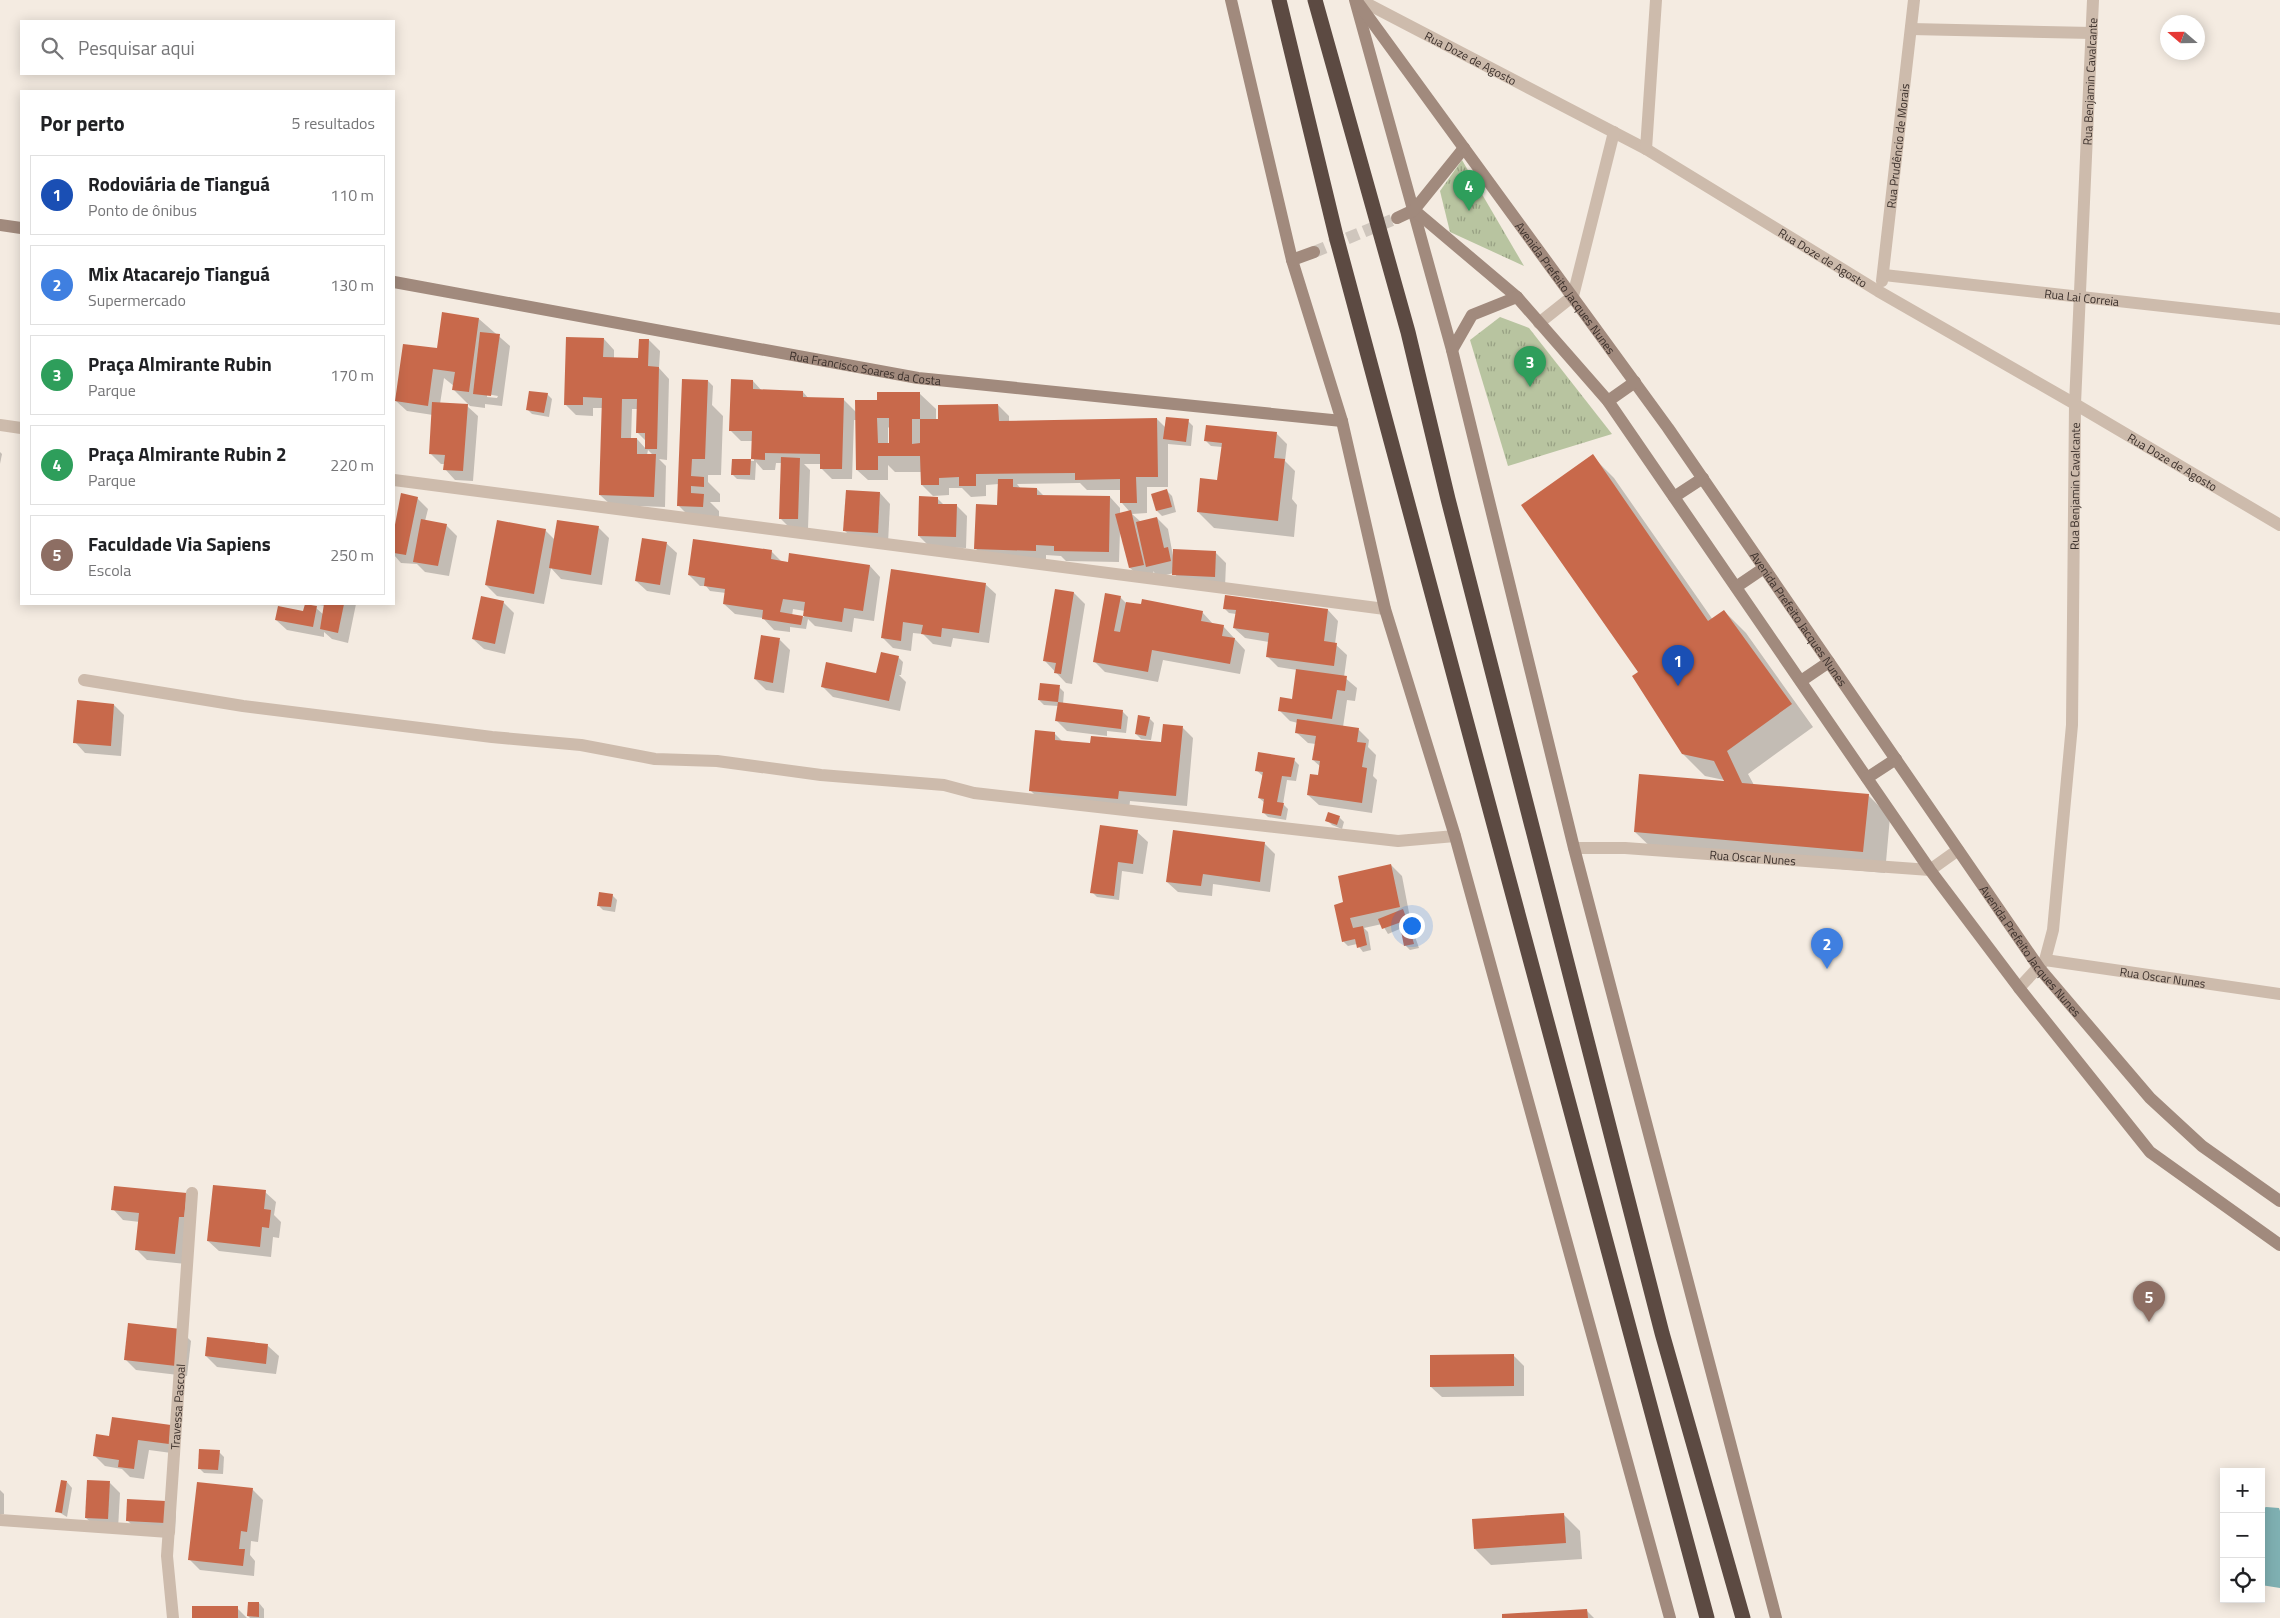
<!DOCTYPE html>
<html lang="pt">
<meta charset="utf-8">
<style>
:root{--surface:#fff;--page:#f2f2f2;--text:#202124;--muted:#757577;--line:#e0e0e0;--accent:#0b8043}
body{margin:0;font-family:"Titillium Web",sans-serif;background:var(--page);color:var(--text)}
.controls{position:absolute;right:15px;bottom:15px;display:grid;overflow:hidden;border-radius:0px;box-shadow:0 2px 12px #0003}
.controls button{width:45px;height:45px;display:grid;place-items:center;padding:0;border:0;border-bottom:1px solid var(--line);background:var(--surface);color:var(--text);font:25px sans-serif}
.compass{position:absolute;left:2160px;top:15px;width:45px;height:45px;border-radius:50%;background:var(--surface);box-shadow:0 2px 12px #0003;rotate:290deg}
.you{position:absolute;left:1411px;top:925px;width:18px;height:18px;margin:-12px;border:4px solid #fff;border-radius:50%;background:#1a73e8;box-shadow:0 0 0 8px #1a73e833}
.badge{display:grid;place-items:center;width:32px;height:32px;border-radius:50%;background:var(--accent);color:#fff;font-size:16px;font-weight:700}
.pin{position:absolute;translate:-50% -41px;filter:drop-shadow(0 1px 2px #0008)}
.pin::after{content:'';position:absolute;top:26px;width:18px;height:15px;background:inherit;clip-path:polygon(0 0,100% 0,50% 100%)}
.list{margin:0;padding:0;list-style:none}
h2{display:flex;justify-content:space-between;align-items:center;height:65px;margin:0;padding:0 20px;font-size:21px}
h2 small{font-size:16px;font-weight:400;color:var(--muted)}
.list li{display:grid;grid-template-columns:32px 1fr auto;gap:15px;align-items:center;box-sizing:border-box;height:80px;margin:0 10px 10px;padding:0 10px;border:1px solid var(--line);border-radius:0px}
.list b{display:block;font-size:19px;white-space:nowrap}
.list p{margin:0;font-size:16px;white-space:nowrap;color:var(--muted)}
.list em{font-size:16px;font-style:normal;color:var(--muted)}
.icon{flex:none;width:28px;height:28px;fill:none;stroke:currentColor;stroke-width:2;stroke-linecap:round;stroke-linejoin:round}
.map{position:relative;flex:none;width:2280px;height:1618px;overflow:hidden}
.search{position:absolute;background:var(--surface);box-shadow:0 2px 12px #0003;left:20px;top:20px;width:375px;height:55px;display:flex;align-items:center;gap:12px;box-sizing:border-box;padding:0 18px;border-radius:0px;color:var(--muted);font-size:19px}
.panel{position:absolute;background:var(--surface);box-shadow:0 2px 12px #0003;left:20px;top:90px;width:375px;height:515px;border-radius:0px}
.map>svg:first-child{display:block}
.park{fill:url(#park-tufts)}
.water{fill:#7fb0b2}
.shadow{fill:#0003;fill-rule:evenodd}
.building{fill:#c8694b;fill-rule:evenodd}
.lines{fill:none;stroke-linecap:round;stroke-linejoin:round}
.secondary-tunnel{stroke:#cfc6bd;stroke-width:12;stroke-dasharray:12 6;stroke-linecap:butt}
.street{stroke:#cdbbac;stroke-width:12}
.secondary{stroke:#a18a7d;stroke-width:12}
.highway{stroke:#5c4a42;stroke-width:15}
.labels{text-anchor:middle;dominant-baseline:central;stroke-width:4;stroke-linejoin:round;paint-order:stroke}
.street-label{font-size:12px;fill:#3b302b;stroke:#fbf5ee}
</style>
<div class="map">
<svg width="2280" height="1618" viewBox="0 0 2280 1618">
<defs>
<pattern id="park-tufts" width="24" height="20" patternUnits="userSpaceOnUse" patternTransform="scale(1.25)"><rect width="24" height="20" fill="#b8c4a0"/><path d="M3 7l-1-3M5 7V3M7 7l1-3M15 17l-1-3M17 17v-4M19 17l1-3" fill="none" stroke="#97a083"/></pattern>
</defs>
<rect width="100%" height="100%" fill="#f4ebe1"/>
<!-- park -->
<g class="park">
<polygon points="1462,160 1524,266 1450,232 1440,191"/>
<polygon points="1500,317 1529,328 1612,434 1508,466 1470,340"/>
</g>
<!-- water -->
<polygon class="water" points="2266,1507 2279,1508 2280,1511 2280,1588 2261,1585 2261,1510"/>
<!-- shadow -->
<g class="shadow">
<path d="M479,319L510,346L502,406L485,404V408L470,406L453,389L454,386L444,378L440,404L467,406L478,416L473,481L455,480L445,469V464H441L430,453L433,415L407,411L396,401L438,350ZM487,394L498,396L497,398L487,397Z"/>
<path d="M604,339L614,350V358L640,359L649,340L660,351L659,368L669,379L667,460L659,459L666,466L665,507L611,505L600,495L603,408H593V416L576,415L565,404ZM632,409H638L637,432L646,441V449L637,439H631ZM648,450L653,455H647Z"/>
<polygon points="708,381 713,386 712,405 723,416 721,475 708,475 708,482 720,494 720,502 710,502 719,511 719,523 695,522 679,506"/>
<path d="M753,381L762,391L803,392L809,399L844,400L856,412L877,401L919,393L936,409V420L998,405L1009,416V422L1157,419L1166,428L1188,421L1193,426L1191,446L1168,444V487H1147V513L1132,514L1141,522L1157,518L1168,529L1173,556L1215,552L1226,563L1225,587L1184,586L1174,573L1158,577L1153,571L1154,575L1141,578L1130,568L1120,531L1119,562L1066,561L1061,556L1046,555V561L986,559L976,549L998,506L999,484L986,485V496L971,497L962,488H949V495L933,496L922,485V472H895L888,465V480H868L857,470L856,420H854L852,479H832L821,468V464H804L810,470L808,529H791L780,518L782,463H776L775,470H763L756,462L755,480L737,479L732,474L733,460L754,461L753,441H741L730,430ZM888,427L890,429L891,444H888ZM1080,483L1087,490H1121L1122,503L1130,512L1120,514V508L1110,497L1044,496L1037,489H1021L1017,484Z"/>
<polygon points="547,394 552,399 549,417 532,414 527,409"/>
<polygon points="1276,433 1287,444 1285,461 1295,471 1292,499 1297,505 1294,537 1214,528 1198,512 1219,481 1222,447 1211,446 1206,441"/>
<polygon points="0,452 2,454 0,464"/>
<polygon points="1592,456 1614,478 1713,620 1724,611 1746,633 1813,727 1748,774 1754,785 1868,795 1890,817 1885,873 1657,853 1635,832 1726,783 1724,780 1705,776 1683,754 1639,673"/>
<polygon points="1167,491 1172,496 1176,512 1162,516 1157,511"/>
<polygon points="880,493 890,504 888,543 855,541 845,531"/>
<polygon points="402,495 417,498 428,509 425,521 446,525 457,536 449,576 425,572 417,564 401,563 394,555 394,537"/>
<polygon points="937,498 944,505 956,505 967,516 966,548 930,547 919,536"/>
<polygon points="598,527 609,538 602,585 561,579 551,568 544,604 497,596 486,585 545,530 555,540"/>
<polygon points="666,543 677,553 670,595 647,591 636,581"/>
<path d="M771,551L782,562L870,566L880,577L874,621L854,618L852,632L815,626L808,619L806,629L790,627V632L774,630L763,618L735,614L724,604L726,593L710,591L706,586H700L689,575ZM793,609L805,611L804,617L792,616Z"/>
<polygon points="892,571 985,584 996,594 989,643 953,638 951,647 933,644 923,634 913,633 911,651 893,648 882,637"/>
<polygon points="1056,591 1074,593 1085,604 1072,684 1066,683 1045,661"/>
<polygon points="1120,597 1126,603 1202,612 1213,624 1223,626 1245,650 1240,674 1163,660 1158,682 1105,672 1094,661"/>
<polygon points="503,602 514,613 505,654 484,649 473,639"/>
<polygon points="314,604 356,604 348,643 332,639 324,632 324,637 287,630 276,620 316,608 324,615 325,606"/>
<polygon points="1224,608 1328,610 1338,621 1335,644 1347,655 1344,677 1357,688 1355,701 1347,700 1343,727 1358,729 1369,740 1368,747 1376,755 1373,776 1377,780 1372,813 1319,805 1308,795 1319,777 1321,767 1313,760 1316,744 1308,743 1297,733 1298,723 1290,721 1280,711 1293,700 1297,670 1278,667 1267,656 1269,642 1245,638 1234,628 1236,614 1229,613"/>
<polygon points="780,640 790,650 784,693 766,690 755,679"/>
<polygon points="898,657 903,662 901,675 899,675 906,682 900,711 833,697 822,686 877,675"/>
<polygon points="1059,687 1064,692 1063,704 1123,712 1128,717 1126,733 1107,731 1107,736 1067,731 1056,720 1058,706 1044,705 1039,700"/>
<polygon points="114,705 124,715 121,756 85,753 75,742"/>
<polygon points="1149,718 1154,723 1151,740 1141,739 1136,734"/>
<polygon points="1183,728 1193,738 1187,806 1130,801 1129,809 1041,801 1030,790 1055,734 1063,742 1074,745 1162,744"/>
<polygon points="1294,760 1299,765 1296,781 1287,780 1283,804 1288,809 1286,820 1268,817 1263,812 1265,803 1259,798 1263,776 1256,770"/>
<polygon points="1339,817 1344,822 1342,829 1332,825 1327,820"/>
<polygon points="1137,832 1148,842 1143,874 1122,871 1119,900 1097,897 1092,892"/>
<polygon points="1264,843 1275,854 1270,892 1213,884 1212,896 1178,892 1167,882"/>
<polygon points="1391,865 1402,876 1410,918 1409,918 1411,925 1408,926 1413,931 1419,948 1410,950 1405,945 1402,928 1388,934 1382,924 1364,928 1368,932 1371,950 1363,952 1357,944 1348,946 1343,941 1345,903"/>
<polygon points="612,895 617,900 615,912 603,910 598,905"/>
<polygon points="265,1192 276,1202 274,1215 281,1222 279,1238 273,1237 271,1257 219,1251 208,1241"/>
<polygon points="186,1194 186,1264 147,1260 137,1250 140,1222 123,1220 113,1209"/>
<polygon points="180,1330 191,1341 187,1376 136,1370 125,1359"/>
<polygon points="268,1346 279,1356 276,1374 217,1367 206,1356"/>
<polygon points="1513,1355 1524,1366 1524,1396 1442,1397 1431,1387"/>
<polygon points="171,1427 179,1454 149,1450 144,1479 130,1477 122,1469 105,1466 95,1456 110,1437"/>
<polygon points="219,1452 224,1457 223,1474 204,1473 199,1468"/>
<polygon points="67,1482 72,1488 67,1517 57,1511"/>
<polygon points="110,1483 120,1493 118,1529 97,1528 86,1518"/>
<polygon points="252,1489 263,1500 258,1542 251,1541 250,1555 255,1561 254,1576 200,1570 190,1560"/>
<polygon points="0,1490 4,1494 4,1514 0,1514"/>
<polygon points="166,1502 176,1513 175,1533 138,1531 127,1520"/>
<polygon points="1564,1515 1580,1531 1582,1559 1491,1565 1475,1549"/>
<polygon points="259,1603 264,1609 264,1618 250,1618 248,1616"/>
<polygon points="237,1608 247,1618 193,1618"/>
<polygon points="1587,1611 1594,1618 1503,1618"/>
</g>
<!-- building -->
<g class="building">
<polygon points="442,312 479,318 469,392 452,390 455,372 433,369 428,406 395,401 403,344 437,348"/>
<polygon points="480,332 500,334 491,396 473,394"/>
<polygon points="566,337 604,338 603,357 638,358 639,339 649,339 648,366 659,367 657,449 645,449 645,433 636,433 637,399 622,399 621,438 637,438 637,454 656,454 654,497 599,495 602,398 583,397 583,405 564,405"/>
<polygon points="682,379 708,380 705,459 692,459 691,476 704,477 704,487 691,486 691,493 704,494 703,507 677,506"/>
<polygon points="731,379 753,380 753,389 803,391 803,397 844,398 842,469 820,469 820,454 765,453 765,460 751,459 752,431 729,431"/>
<polygon points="529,391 548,393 544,413 526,410"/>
<path d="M877,392H920V419H938V405L998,404L999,421L1157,418L1158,477H1136L1137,503H1120V479L1075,480V473L976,474V486H959V477L939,478V485H921L920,456H878V470H856L855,400H877ZM877,418H889V443H878ZM912,419H920V443L912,444Z"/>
<polygon points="432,402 468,404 463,471 443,470 445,455 429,454"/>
<polygon points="1166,417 1189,419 1186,442 1163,439"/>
<polygon points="1206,425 1277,432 1274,458 1285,459 1278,521 1197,512 1200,478 1217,480 1222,443 1204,441"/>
<polygon points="1593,454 1708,621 1724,610 1792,704 1727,751 1742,783 1869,794 1863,852 1634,832 1639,774 1724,781 1714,761 1682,754 1632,676 1638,672 1521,505"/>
<polygon points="781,457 800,458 798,519 779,519"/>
<polygon points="732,459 751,459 750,475 731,475"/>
<polygon points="998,479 1013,479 1013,487 1037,488 1037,495 1110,496 1109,552 1054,551 1054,546 1036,545 1036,551 974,549 976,504 997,505"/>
<polygon points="1167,489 1172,507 1156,511 1151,494"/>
<polygon points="846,490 880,492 878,533 843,531"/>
<polygon points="401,493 418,497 406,555 394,553 394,530"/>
<polygon points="919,496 938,497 938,504 957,504 956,537 918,536"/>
<polygon points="1131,510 1144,565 1129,568 1115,514"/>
<polygon points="1157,517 1164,548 1168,547 1171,561 1146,567 1136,522"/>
<polygon points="421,519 447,524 438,566 413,562"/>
<polygon points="497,520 546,529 534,594 485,585"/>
<polygon points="557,520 599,526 591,575 549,568"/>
<polygon points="642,538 667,542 660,585 635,581"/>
<polygon points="693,539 772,550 771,559 788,562 789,553 870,565 863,611 844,608 842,622 803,616 805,602 783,599 780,612 803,616 801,625 762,619 763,610 723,604 725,589 704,586 705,578 688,575"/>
<polygon points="1173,549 1216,551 1215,577 1172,575"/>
<polygon points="891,569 986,583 979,633 942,628 941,637 921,634 923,625 903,622 901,641 881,638"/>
<polygon points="1055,589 1074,592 1061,674 1054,673 1056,663 1043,661"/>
<polygon points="1105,593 1121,596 1114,631 1120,632 1126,602 1141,604 1142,599 1203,611 1201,621 1224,625 1222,636 1235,638 1230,664 1152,650 1148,672 1093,662"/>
<polygon points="1225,595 1328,609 1324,641 1337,643 1334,666 1266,657 1269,633 1233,628 1236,610 1223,609"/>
<polygon points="481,596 504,601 495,644 472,639"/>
<polygon points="305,604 317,606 313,627 275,620 278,606 303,611"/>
<polygon points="324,604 344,604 338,633 320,629"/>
<polygon points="761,635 780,638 773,683 754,679"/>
<polygon points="881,652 899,656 889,701 821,687 826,662 876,673"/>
<polygon points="1296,669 1347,676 1345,691 1337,690 1332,719 1278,711 1280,697 1292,699"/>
<polygon points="1040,683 1060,685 1058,702 1038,700"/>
<polygon points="77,700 114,704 111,746 73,743"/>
<polygon points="1058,702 1123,710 1121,729 1055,721"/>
<polygon points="1138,715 1150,717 1146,736 1135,734"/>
<polygon points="1297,719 1359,728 1357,742 1366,743 1362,767 1367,768 1362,803 1307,795 1310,774 1318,775 1320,761 1312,760 1316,736 1295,733"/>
<polygon points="1163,724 1183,726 1176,796 1119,791 1118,799 1029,791 1035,730 1055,732 1055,740 1090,743 1091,736 1161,742"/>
<polygon points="1258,752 1295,758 1291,777 1282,776 1277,802 1284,803 1281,816 1262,813 1264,799 1258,798 1263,772 1255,771"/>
<polygon points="1328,812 1340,816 1337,825 1325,821"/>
<polygon points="1100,825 1138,830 1133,864 1118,862 1114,896 1090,893"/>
<polygon points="1173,830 1265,842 1260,882 1203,874 1201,886 1166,882"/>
<polygon points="1391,864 1400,907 1350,918 1353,928 1363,926 1367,945 1357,948 1355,939 1342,942 1334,905 1343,902 1338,876"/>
<polygon points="599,892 613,894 611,907 597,906"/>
<polygon points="1403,909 1407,920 1382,929 1378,919"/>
<polygon points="1409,925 1414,944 1404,946 1400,926"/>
<polygon points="213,1185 266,1190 264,1209 271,1210 269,1228 262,1227 260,1247 207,1241"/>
<polygon points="114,1186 187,1193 184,1217 179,1217 175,1254 135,1250 139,1213 111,1210"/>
<polygon points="128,1323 181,1329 176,1366 124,1360"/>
<polygon points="207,1337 268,1344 266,1364 205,1356"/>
<polygon points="1514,1354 1514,1386 1430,1387 1430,1355"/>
<polygon points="112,1417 171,1425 169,1444 138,1440 134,1469 118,1467 119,1460 93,1456 96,1434 109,1436"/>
<polygon points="199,1449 220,1450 218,1470 198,1469"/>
<polygon points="61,1480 67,1481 62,1513 55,1512"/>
<polygon points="87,1480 110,1481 108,1519 85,1518"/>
<polygon points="197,1482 253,1488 247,1532 241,1531 239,1549 245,1549 243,1566 188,1560"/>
<polygon points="127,1499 166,1501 165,1523 126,1521"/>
<polygon points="1564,1513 1566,1543 1474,1549 1472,1519"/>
<polygon points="248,1602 259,1602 259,1617 247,1616"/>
<rect x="192" y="1606" width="46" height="12"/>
<polygon points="1587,1609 1588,1618 1502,1618 1502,1614"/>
</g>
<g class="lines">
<!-- secondary-tunnel -->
<polyline class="secondary-tunnel" points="1314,252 1397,218"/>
<!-- street -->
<g class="street">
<path id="s1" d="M1360,0L1646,149L1878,291L2075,404L2280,525"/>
<polyline points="1911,29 2092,33"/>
<polyline points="1646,149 1656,0"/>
<path id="s2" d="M1884,275L2280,319"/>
<path id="s3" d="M1882,281L1914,0"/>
<polyline points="1539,323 1573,296 1614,132"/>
<polyline points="0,425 21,428"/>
<polyline points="394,480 1385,609"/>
<polyline points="84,680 243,706 492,737 581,745 655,759 717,761 821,775 944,785 974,793 1398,841 1455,836"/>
<path id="s4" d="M1574,848H1625L1930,870L1958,850"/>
<path id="s5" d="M2045,960L2280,994"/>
<path id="s6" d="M2019,988L2045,960L2053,930L2072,725L2075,404L2093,0"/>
<polyline points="0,1520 169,1532"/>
<path id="s7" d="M173,1618L167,1556L192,1193"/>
</g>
<!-- secondary -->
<g class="secondary">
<polyline points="1231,0 1292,260 1342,421 1385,609 1455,836 1670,1618"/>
<polyline points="1355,0 1452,350 1574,848 1776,1618"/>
<path id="s8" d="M1359,4L1668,428L2040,969L2150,1098L2202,1146L2280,1201"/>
<polyline points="1414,210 1517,297 1608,401 1930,870 2019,988 2150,1152 2280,1245"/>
<polyline points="1397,218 1414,210 1464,148"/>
<polyline points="0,225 21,228"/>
<polyline points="1292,260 1314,252"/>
<path id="s9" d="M394,282L918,378L1342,421"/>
<polyline points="1452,350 1472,315 1517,297"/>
<polyline points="1608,401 1635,382"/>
<polyline points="1674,497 1703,478"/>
<polyline points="1736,587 1764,568"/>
<polyline points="1801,681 1829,662"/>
<polyline points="1867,778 1896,759"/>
</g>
<!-- highway -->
<g class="highway">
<polyline points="1279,0 1336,236 1707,1618"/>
<polyline points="1315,0 1408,332 1448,499 1662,1333 1743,1618"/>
</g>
</g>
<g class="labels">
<!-- street labels -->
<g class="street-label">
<text stroke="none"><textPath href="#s1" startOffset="125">Rua Doze de Agosto</textPath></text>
<text stroke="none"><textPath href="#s6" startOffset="919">Rua Benjamin Cavalcante</textPath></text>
<text stroke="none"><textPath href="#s3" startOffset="136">Rua Prudêncio de Morais</textPath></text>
<text stroke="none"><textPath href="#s1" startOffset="530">Rua Doze de Agosto</textPath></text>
<text stroke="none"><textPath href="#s8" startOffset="351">Avenida Prefeito Jacques Nunes</textPath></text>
<text stroke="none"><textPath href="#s2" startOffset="199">Rua Lai Correia</textPath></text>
<text stroke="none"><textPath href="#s9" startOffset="479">Rua Francisco Soares da Costa</textPath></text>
<text stroke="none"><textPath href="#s1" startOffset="935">Rua Doze de Agosto</textPath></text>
<text stroke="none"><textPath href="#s6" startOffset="514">Rua Benjamin Cavalcante</textPath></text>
<text stroke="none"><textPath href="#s8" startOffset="756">Avenida Prefeito Jacques Nunes</textPath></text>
<text stroke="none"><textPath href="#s4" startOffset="179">Rua Oscar Nunes</textPath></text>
<text stroke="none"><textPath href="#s8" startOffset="1161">Avenida Prefeito Jacques Nunes</textPath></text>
<text stroke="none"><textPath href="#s5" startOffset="119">Rua Oscar Nunes</textPath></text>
<text stroke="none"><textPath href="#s7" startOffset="212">Travessa Pascoal</textPath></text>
</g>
</g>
</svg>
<div class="controls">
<button>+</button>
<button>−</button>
<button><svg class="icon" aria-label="locate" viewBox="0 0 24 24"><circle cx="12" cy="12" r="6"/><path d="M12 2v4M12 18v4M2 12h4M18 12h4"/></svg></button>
</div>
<svg class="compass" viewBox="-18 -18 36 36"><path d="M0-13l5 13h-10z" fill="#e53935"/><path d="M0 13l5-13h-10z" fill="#757577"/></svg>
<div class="you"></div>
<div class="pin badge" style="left:1678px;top:686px;background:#1a4fb4">1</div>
<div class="pin badge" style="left:1827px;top:969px;background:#3f7fe0">2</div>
<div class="pin badge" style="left:1530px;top:387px;background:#2e9e5b">3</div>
<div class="pin badge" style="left:1469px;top:211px;background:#2e9e5b">4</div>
<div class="pin badge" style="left:2149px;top:1322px;background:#8d6e63">5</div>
<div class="search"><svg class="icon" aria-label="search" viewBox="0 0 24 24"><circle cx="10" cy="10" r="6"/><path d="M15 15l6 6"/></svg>Pesquisar aqui</div>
<section class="panel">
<h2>Por perto<small>5 resultados</small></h2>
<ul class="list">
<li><span class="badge" style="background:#1a4fb4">1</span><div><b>Rodoviária de Tianguá</b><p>Ponto de ônibus</p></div><em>110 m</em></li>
<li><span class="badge" style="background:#3f7fe0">2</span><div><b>Mix Atacarejo Tianguá</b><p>Supermercado</p></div><em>130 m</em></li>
<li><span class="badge" style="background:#2e9e5b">3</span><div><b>Praça Almirante Rubin</b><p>Parque</p></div><em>170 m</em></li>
<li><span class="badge" style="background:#2e9e5b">4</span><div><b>Praça Almirante Rubin 2</b><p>Parque</p></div><em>220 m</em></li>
<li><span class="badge" style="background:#8d6e63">5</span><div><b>Faculdade Via Sapiens</b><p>Escola</p></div><em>250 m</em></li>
</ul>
</section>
</div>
